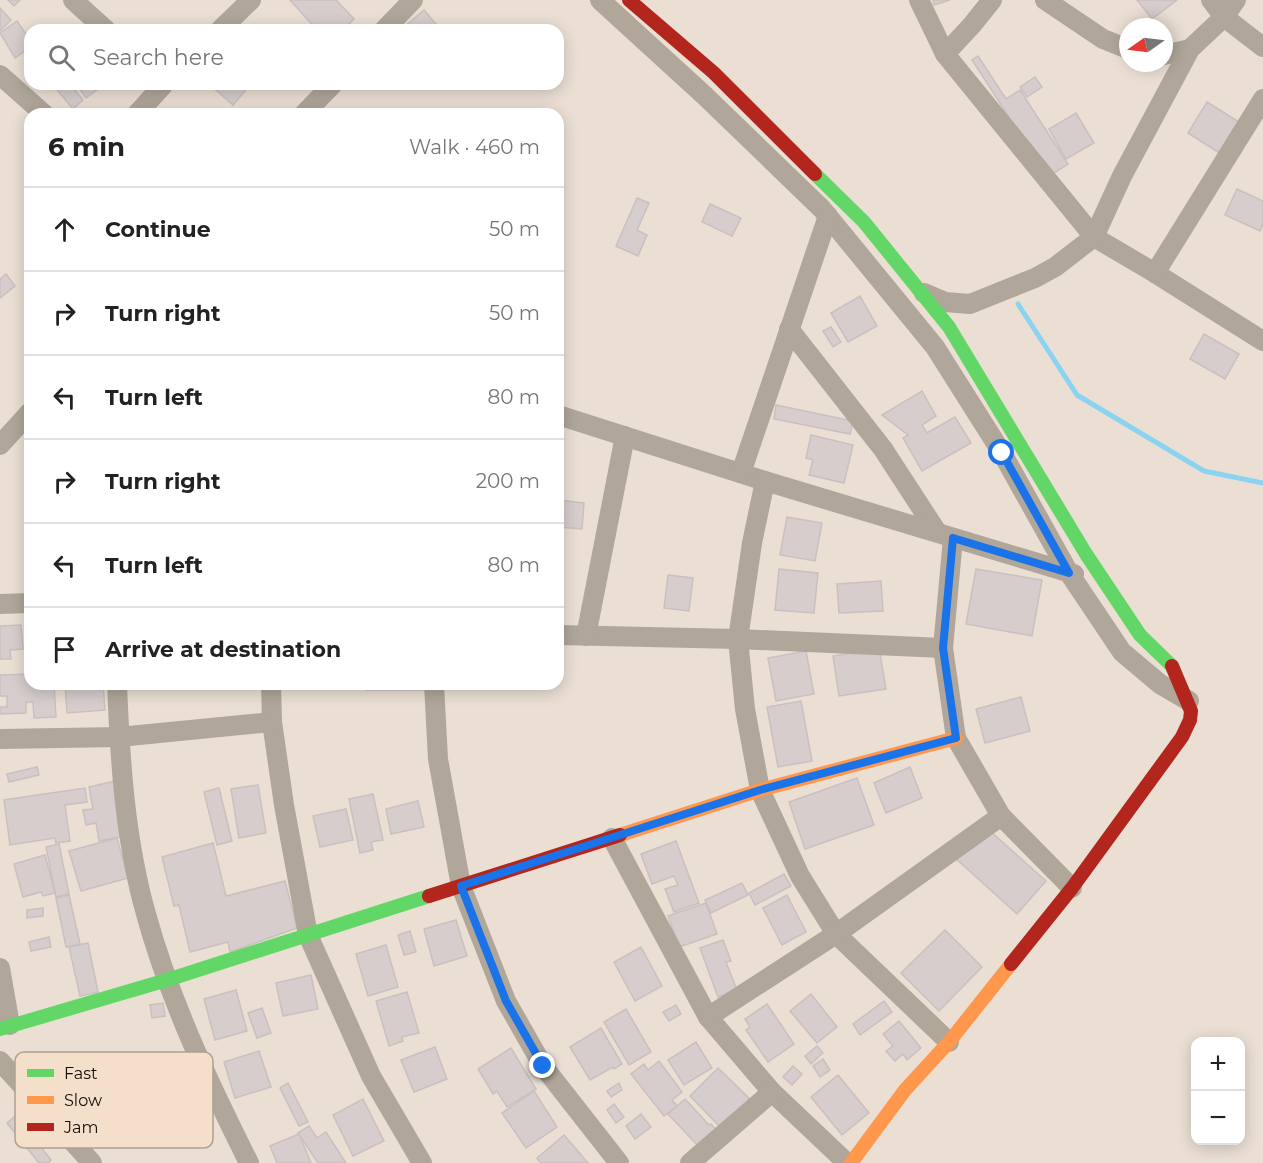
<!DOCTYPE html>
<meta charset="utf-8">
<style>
:root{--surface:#fff;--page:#f6f6f6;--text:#222;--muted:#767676;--line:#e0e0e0}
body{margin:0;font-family:Montserrat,sans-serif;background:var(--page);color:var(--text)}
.controls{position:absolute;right:18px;bottom:18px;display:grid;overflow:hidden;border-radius:12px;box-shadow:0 3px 15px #0003}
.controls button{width:54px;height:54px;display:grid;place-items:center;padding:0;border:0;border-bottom:2px solid var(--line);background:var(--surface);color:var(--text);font:30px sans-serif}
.compass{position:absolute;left:1119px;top:18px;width:54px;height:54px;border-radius:50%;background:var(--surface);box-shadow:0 3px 15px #0003;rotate:256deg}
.stop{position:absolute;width:18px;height:18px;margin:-14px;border:4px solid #1a73e8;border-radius:50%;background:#fff}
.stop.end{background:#1a73e8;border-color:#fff;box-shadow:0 2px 6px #0008}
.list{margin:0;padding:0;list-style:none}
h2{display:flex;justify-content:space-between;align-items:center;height:78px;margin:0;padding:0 24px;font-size:26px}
h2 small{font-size:20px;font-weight:400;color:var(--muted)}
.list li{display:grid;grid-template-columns:39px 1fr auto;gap:18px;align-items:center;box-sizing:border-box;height:84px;padding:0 24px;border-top:2px solid var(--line)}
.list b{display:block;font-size:22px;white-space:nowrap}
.list em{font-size:20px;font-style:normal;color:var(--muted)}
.icon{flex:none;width:33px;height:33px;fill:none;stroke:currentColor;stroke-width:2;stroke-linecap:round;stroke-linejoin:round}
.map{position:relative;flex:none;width:1263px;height:1163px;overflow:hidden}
.search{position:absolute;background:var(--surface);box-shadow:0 3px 15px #0003;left:24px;top:24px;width:540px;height:66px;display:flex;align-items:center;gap:15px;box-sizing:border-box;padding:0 21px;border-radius:18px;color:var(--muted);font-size:22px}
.panel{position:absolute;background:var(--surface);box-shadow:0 3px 15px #0003;left:24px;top:108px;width:540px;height:582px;border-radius:18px}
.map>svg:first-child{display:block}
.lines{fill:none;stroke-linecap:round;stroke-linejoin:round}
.stream{stroke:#8bd3f1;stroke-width:5}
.building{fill:#d6cdcc;stroke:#c9c0bf;stroke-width:1.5}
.street{stroke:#b0a69a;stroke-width:20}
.fast{stroke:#63d668;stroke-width:14}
.slow{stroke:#ff974d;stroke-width:14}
.jam{stroke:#b3261e;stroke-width:14}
.route{stroke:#1a73e8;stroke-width:8}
.key{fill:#f4dfcb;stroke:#b0a090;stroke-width:1.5}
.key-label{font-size:16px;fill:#130d06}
</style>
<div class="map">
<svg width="1263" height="1163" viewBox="0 0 1263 1163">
<rect width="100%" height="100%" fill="#ebdfd4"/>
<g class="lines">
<!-- stream -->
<polyline class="stream" points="1018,304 1077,395 1204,471 1263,483"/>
</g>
<!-- building -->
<g class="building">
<polygon points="8,0 20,0 14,6"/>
<polygon points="290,0 336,0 354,19 343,30 317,30"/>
<polygon points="933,0 950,0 934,5"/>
<polygon points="1137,0 1177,0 1152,19"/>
<polygon points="0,8 11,20 0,31"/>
<polygon points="424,10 441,30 407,30 404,27"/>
<polygon points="17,21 30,40 30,47 15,58 0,33"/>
<polygon points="978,56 1006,99 1020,90 1068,164 1048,177 972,60"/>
<polygon points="1035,77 1042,87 1027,97 1020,87"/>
<polygon points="55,84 70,84 83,100 73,109 53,85"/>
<polygon points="76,84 105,84 86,98"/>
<polygon points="209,84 251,84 233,105"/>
<polygon points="1207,102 1247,127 1227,158 1188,133"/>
<polygon points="1076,113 1094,143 1066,159 1049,129"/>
<polygon points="1237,189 1263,201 1263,224 1260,231 1225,215"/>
<polygon points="637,198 649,203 637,230 647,235 638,256 616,246"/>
<polygon points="710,204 741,218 732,236 702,222"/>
<polygon points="6,274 15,286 0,298 0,279"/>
<polygon points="860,296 877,326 848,342 831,313"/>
<polygon points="831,327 841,342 833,347 823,331"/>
<polygon points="1204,334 1239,354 1225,379 1190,359"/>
<polygon points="922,391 936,416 922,425 927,433 955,417 971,443 922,471 903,438 908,435 882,415"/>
<polygon points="776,405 853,421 850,434 774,419"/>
<polygon points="811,435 853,445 844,483 809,475 813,460 806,458"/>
<polygon points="558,500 584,503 582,529 558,527"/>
<polygon points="787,517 822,523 815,561 780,555"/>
<polygon points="779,569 818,573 814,613 775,610"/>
<polygon points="976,569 1042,580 1032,636 966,624"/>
<polygon points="668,575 693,578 689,611 664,608"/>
<polygon points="881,581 883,611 839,613 837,584"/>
<polygon points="21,625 23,649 10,650 11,659 0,659 0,626"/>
<polygon points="879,648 886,689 839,696 833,656"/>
<polygon points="806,651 814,694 776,701 768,658"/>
<polygon points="30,674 30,684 54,684 56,717 34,718 33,702 26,702 26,713 0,714 0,707 7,707 7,696 0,696 0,675"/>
<polygon points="65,684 103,684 105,710 67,713"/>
<polygon points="350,684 423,684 423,690 366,690 365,684"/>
<polygon points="1021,697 1030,731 985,743 976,709"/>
<polygon points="801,701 812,761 778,767 767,707"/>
<polygon points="37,767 39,775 9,782 7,774"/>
<polygon points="910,767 922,798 886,813 874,783"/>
<polygon points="857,778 874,825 805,849 789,802"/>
<polygon points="119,780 130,835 99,841 96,823 86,825 83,810 93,809 89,787"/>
<polygon points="258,785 266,833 239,838 231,789"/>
<polygon points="85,788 87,802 65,805 70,841 56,843 55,838 10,845 4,800"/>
<polygon points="219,788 232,841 217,845 204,792"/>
<polygon points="373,794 383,840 371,842 373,850 360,853 349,799"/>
<polygon points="418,801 424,827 391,834 386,809"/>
<polygon points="346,809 353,840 320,847 313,816"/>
<polygon points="989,830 1046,881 1017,914 952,855"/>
<polygon points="117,838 128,878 81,891 69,851"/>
<polygon points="676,841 699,903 674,912 665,889 678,885 674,876 652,884 641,854"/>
<polygon points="213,843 226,896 285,881 297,928 230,952 228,942 190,952 179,905 174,906 162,857"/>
<polygon points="59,844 69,894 56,897 46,847"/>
<polygon points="45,855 55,893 43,896 41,892 23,897 14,864"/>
<polygon points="784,874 791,886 755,905 749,893"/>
<polygon points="742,883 748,895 711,913 705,900"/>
<polygon points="69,895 80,944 66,947 56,898"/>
<polygon points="787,895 806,932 782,945 763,908"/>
<polygon points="706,903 717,934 679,947 668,916"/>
<polygon points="43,908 43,916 27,918 27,910"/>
<polygon points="456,920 467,956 434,966 424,929"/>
<polygon points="945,930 982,967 939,1011 901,973"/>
<polygon points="410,931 416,952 404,955 398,935"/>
<polygon points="49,937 51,947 31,951 29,942"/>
<polygon points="723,940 731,961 726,962 737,990 718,997 700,948"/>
<polygon points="88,943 98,992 80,996 69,947"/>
<polygon points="386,945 398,987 368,996 356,954"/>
<polygon points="641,947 662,986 635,1001 614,962"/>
<polygon points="311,975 318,1009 283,1016 276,983"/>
<polygon points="236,990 247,1031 215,1040 204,999"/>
<polygon points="407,992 419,1033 402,1037 403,1041 389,1046 376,1001"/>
<polygon points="811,994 837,1027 817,1043 790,1011"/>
<polygon points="884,1001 892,1012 860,1035 853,1024"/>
<polygon points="163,1003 165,1016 152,1018 150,1005"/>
<polygon points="767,1004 794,1044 768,1062 746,1030 750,1027 745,1019"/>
<polygon points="676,1005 681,1014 669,1021 663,1012"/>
<polygon points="262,1008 271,1033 257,1038 248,1013"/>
<polygon points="626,1009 651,1052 629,1065 604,1022"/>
<polygon points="899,1021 921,1048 907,1060 903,1054 895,1061 886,1051 893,1046 883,1034"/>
<polygon points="601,1028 622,1064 614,1069 613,1067 590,1080 570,1047"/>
<polygon points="696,1042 712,1068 684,1085 668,1060"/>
<polygon points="817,1046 823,1053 811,1064 805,1056"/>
<polygon points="435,1047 447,1079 414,1092 401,1060"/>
<polygon points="511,1048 536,1089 507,1107 497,1091 493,1094 478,1069"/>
<polygon points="259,1051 271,1087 235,1098 224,1062"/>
<polygon points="823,1059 830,1070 820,1077 813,1066"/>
<polygon points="659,1061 682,1092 672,1100 677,1106 664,1116 631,1074 644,1064 648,1070"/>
<polygon points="793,1066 802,1074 792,1085 783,1077"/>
<polygon points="718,1068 751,1100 722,1129 690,1096"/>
<polygon points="838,1075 869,1113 842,1135 811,1097"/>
<polygon points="288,1083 308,1122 299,1126 280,1088"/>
<polygon points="619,1083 622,1090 611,1097 607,1091"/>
<polygon points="534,1091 557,1127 526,1148 502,1113"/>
<polygon points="363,1099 384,1141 353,1156 333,1115"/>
<polygon points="685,1099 709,1125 711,1124 719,1133 701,1149 668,1114"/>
<polygon points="614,1104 624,1117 616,1123 607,1110"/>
<polygon points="641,1114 651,1127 635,1139 626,1126"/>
<polygon points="16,1115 51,1160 48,1163 39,1163 7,1123"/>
<polygon points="309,1126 317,1138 326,1132 346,1163 318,1163 298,1133"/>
<polygon points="299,1134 311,1163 277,1163 270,1146"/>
<polygon points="564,1135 588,1163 541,1163 537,1158"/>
</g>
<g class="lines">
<!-- street -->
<g class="street">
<polyline points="73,0 106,30"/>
<polyline points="600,0 704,95 822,209 935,347 1002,453 1069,573 1122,652 1160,684 1189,701"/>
<polyline points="919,0 945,54 1094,237 1155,273 1263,341"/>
<polyline points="1045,0 1103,39 1128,49"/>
<polyline points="1211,0 1224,17 1263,47"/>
<polyline points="220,30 251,0"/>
<polyline points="384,30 413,0"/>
<polyline points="945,54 972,25 992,0"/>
<polyline points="1164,55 1190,49"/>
<polyline points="0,75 44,114"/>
<polyline points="137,114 164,84"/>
<polyline points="304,114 333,84"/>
<polyline points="1155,273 1263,99"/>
<polyline points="924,293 945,302 970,304 1035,278 1055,267 1094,237 1122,176 1190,49 1224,17 1236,0"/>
<polyline points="789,329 883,449 937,532"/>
<polyline points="558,415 765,481 1074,574"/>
<polyline points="0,445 30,412"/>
<polyline points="741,473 828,216"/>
<polyline points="765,481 752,543 738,639 745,709 760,790 800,876 836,934 949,1042"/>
<polyline points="953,538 943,648 956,738 1001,816 1072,888"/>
<polyline points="0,604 30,603"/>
<polyline points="558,635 738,639 943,648"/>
<polyline points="586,636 625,436"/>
<path d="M117,684C120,761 125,840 146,914C170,1001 209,1083 249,1163"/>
<polyline points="271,684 272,722 284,805 308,935 371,1076 422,1163"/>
<polyline points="434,684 438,759 461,886 506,1001 543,1066 619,1163"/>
<polyline points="0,739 119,737 272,722"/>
<polyline points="612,838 708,1017 772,1092 847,1163"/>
<polyline points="0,968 10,1025"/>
<polyline points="708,1017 836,934 1001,816"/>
<polyline points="0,1061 92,1163"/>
<polyline points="690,1163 772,1092"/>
</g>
<!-- fast -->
<g class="fast">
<polyline points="815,174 864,222 949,327 1086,554 1140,635 1172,666"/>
<polyline points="0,1029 167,980 429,896"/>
</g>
<!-- slow -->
<g class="slow">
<polyline points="620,835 760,790 956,738"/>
<polyline points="851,1163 905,1090 949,1042 1011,964"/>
</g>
<!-- jam -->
<g class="jam">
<polyline points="629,0 714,73 815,174"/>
<polyline points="429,896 620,835"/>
<polyline points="1011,964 1072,888 1182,737 1190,720 1191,711 1172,666"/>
</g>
</g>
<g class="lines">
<!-- route -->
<polyline class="route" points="543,1066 506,1001 461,886 760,790 956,738 943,648 953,538 1069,573 1002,453"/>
</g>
<!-- legend -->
<rect x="15" y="1052" width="198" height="96" rx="9" class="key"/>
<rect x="27" y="1069" width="27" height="8" fill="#63d668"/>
<rect x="27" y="1096" width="27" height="8" fill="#ff974d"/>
<rect x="27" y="1123" width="27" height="8" fill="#b3261e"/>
<g class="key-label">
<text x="64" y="1079">Fast</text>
<text x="64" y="1106">Slow</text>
<text x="64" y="1133">Jam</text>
</g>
</svg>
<div class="controls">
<button>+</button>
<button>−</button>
</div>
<svg class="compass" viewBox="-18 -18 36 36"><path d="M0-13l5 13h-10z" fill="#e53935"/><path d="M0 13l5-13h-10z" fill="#767676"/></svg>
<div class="stop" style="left:1002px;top:453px"></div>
<div class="stop end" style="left:543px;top:1066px"></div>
<div class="search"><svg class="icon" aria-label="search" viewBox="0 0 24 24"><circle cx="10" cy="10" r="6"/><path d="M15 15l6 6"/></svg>Search here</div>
<section class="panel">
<h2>6 min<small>Walk · 460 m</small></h2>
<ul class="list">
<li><svg class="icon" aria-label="ahead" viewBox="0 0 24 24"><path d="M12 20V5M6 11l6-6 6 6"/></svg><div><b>Continue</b></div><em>50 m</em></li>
<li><svg class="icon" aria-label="right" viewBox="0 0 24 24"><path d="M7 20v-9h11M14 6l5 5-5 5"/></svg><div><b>Turn right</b></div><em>50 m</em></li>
<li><svg class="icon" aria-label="left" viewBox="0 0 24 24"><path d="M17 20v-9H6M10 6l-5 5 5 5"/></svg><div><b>Turn left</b></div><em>80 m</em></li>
<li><svg class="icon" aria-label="right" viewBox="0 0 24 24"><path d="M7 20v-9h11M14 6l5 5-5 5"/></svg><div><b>Turn right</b></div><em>200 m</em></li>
<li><svg class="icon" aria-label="left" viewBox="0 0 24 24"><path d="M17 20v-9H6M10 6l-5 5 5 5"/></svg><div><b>Turn left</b></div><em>80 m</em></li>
<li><svg class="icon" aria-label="arrive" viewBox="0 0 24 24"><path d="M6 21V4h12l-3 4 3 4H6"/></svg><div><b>Arrive at destination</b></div></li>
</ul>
</section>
</div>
